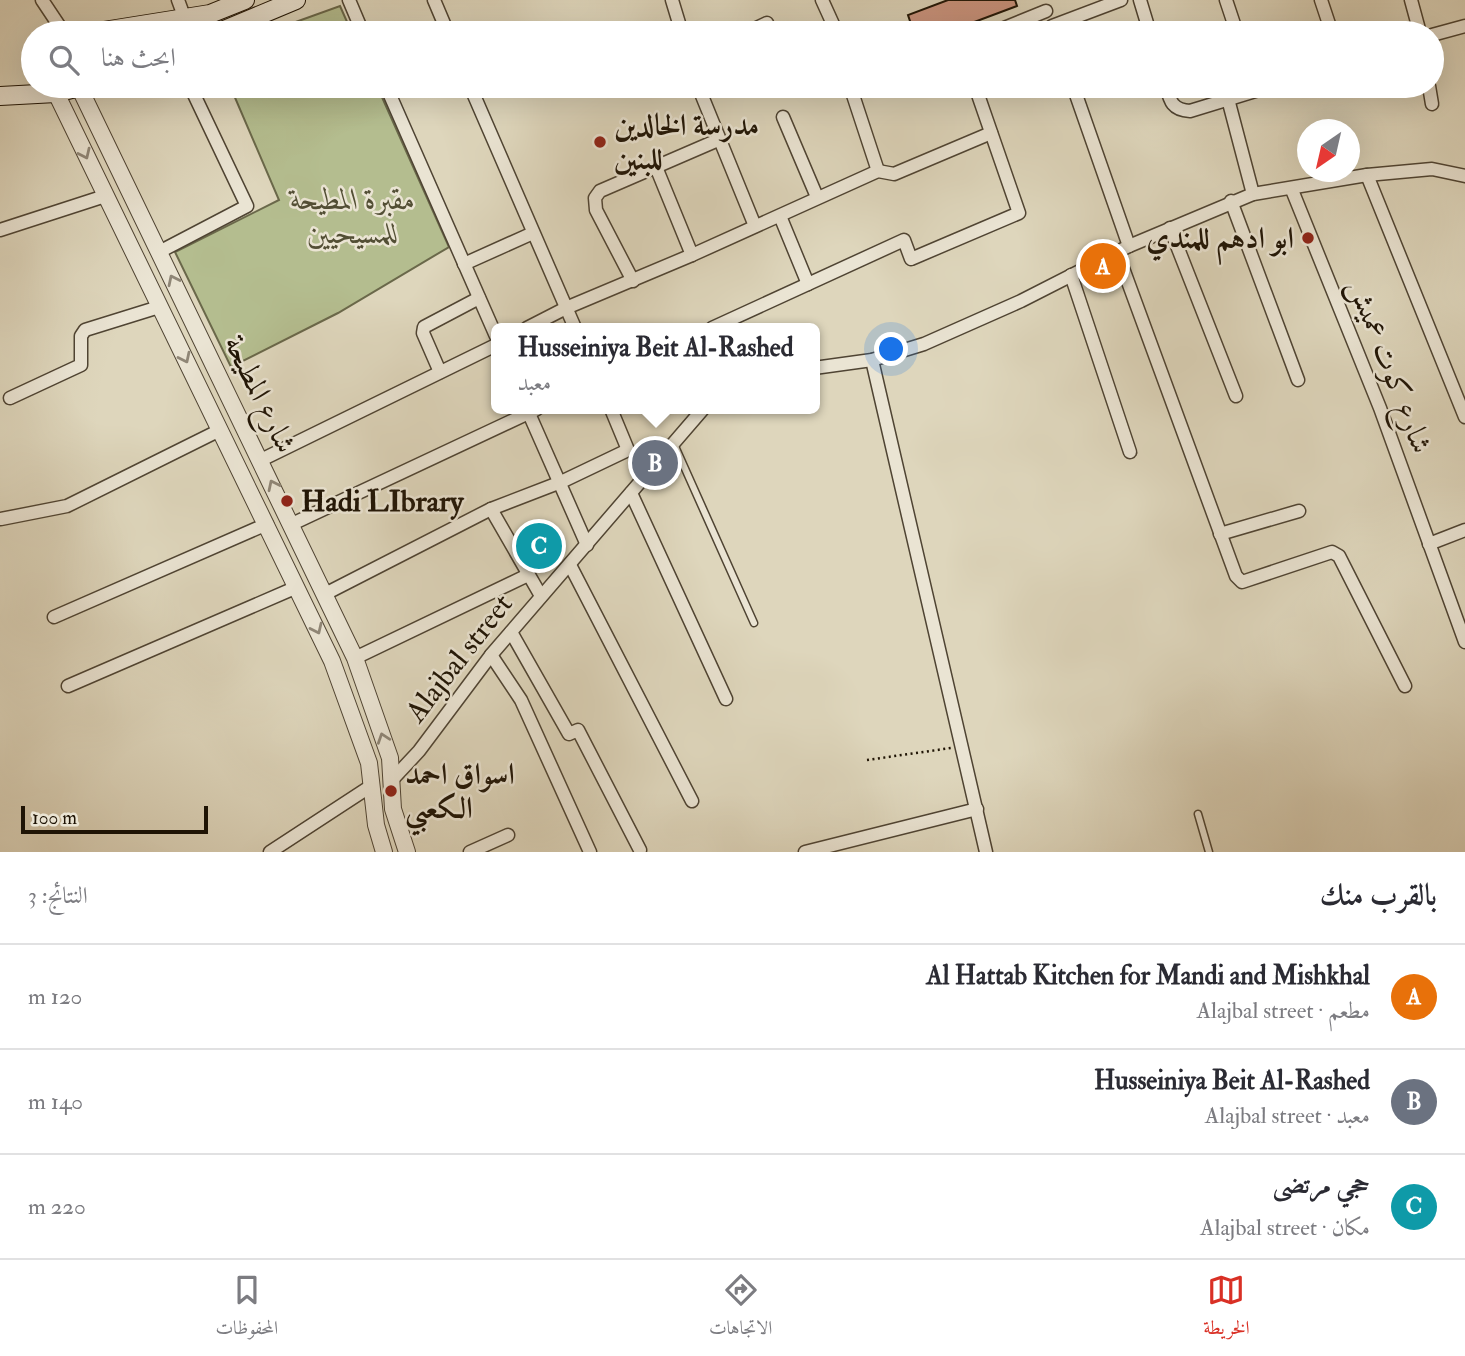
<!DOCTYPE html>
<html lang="ar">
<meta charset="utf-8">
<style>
:root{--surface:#fff;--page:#f2f2f3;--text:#2b2b33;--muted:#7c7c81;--line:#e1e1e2;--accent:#d93025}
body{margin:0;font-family:"IM FELL Double Pica",Amiri,serif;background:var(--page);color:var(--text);direction:rtl}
.compass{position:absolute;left:1297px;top:119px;width:63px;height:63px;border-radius:50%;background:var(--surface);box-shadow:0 7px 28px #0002;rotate:214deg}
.scale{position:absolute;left:21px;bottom:18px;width:187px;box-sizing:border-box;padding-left:7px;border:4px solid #1f1405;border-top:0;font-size:19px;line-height:24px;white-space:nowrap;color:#1f1405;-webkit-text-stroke:5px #eae4d3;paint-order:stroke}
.you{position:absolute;left:892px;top:350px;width:24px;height:24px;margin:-18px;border:5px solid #fff;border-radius:50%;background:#1a73e8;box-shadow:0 0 0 10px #1a73e833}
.badge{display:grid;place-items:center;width:46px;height:46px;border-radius:50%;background:var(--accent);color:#fff;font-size:23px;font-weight:700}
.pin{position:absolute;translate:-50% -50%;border:4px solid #fff;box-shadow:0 2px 7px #0006}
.popup{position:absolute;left:491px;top:323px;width:329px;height:91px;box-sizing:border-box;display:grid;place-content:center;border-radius:10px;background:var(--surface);filter:drop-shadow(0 2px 5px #0005);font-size:23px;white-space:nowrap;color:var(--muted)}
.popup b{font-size:26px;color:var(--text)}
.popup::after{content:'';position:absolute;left:50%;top:100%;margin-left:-14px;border:14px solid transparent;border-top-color:var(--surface)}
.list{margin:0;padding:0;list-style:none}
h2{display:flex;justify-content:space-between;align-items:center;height:91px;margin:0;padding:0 28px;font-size:30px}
h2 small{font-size:23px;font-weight:400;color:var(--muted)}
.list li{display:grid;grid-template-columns:46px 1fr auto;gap:21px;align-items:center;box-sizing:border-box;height:105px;padding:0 28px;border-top:2px solid var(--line)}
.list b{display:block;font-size:26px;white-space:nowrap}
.list p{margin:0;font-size:23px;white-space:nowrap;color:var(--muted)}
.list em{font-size:23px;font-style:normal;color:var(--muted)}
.icon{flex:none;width:38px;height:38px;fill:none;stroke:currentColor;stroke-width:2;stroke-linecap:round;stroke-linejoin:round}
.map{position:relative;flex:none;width:1465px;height:852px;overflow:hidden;direction:ltr}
.search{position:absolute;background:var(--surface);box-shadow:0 7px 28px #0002;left:21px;right:21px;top:21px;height:77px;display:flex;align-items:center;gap:18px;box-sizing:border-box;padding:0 24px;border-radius:38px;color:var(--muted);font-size:26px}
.sheet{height:406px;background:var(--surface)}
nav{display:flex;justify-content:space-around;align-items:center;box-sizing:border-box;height:98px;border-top:2px solid var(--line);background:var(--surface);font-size:19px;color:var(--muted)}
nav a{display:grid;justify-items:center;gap:4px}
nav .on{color:var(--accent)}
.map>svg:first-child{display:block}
.green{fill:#b4bd8f;stroke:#6a684a;stroke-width:2}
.building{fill:#cd9681;stroke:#1f1405;stroke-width:2}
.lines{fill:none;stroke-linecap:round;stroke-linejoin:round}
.service-casing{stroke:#4f4433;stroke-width:9}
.minor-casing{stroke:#4f4433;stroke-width:15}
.tertiary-casing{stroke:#4f4433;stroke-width:18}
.secondary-casing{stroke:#1f1405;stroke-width:20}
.path{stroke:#1f1405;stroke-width:2.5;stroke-dasharray:2 3.5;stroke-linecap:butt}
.service{stroke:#eae4d3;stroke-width:6}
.minor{stroke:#eae4d3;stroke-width:12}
.tertiary{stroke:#eae4d3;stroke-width:16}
.secondary{stroke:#eae4d3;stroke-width:18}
.oneway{stroke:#8f8676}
.poi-dot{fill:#8f2418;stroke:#eae4d3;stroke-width:2.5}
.labels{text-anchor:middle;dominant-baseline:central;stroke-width:5;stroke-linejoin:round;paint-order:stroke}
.poi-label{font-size:30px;font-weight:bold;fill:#1f1405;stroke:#eae4d3;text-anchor:start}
.park-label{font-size:30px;font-style:italic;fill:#534f35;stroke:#eae4d3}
.street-label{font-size:30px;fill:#1f1405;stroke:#eae4d3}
</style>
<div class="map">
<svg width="1465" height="852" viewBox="0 0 1465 852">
<rect width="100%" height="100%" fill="#ded6bc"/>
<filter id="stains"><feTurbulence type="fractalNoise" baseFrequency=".00286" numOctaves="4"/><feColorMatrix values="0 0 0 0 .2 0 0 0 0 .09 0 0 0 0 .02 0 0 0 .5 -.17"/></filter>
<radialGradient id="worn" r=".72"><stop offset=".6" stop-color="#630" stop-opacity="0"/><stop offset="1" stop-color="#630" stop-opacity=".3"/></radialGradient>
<!-- green -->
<g class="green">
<polygon points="340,6 352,33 265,33"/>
<polygon points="230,86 377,86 449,247 338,313 231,367 175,252 279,200"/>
</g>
<!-- building -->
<polygon class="building" points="948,0 1015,0 1017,6 945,33 914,33 908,15"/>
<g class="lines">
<!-- service casing -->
<g class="service-casing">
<g id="service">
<polyline points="674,444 754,623"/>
<polyline points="1198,814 1209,852"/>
</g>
</g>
<!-- minor casing -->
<g class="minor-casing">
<g id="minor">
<polyline points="42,0 64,33"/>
<polyline points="178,0 185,19"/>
<polyline points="349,0 363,33"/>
<polyline points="434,0 448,33"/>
<polyline points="672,0 682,33"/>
<polyline points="822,0 837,33"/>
<polyline points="1140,0 1150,33"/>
<polyline points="1226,0 1237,33"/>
<polyline points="1321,0 1332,33"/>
<polyline points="1411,0 1420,33"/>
<polyline points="1052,26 1121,0"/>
<polyline points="746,33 767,23"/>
<polyline points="992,33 1046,11"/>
<polyline points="1432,35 1465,26"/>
<polyline points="386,86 496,336"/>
<polyline points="470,86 575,328"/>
<polyline points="698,86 755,226"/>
<polyline points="857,86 852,92 878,171"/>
<polyline points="1073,86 1129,246"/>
<path d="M1166,86C1170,101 1172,110 1190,111L1272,86"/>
<polyline points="1429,86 1432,104"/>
<polyline points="1228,99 1253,194"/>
<polyline points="783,117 817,197"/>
<polyline points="656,167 692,255"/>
<polyline points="1367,175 1465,417"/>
<polyline points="1292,190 1380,408 1465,642"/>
<polyline points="1231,201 1298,380"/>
<polyline points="780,216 808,284"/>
<polyline points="1170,228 1236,396"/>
<polyline points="0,230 105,196"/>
<polyline points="159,252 247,206 190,86"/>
<polyline points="1117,252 1236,576 1242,582 1332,552 1339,556 1405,686"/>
<polyline points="464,264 533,233"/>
<polyline points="1071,275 1130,452"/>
<polyline points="633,281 596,210 595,198 600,191 718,140"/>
<polyline points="527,328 566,308 692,255 878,171 894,174 991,133"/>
<polyline points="712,328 904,240 911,259 1019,213 975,86"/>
<polyline points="872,360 986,852"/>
<polyline points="814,368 872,360 924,344 1021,301 1129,246 1253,194 1367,175 1432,169 1465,176"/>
<polyline points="440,372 423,333 424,327 479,298"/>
<polyline points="10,398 81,365 81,336 85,330 159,307"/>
<polyline points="527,409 587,545"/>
<polyline points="261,460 496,345"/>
<polyline points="631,493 726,699"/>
<polyline points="491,509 541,596"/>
<polyline points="1,519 67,506 220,430"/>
<polyline points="292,524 537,409"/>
<polyline points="1220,534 1299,511"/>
<polyline points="1429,544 1465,530"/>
<polyline points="570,565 692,801"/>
<polyline points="325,594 491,509 561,482 628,450 611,409"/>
<polyline points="54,617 267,524"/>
<polyline points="511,632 569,734 578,730 640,850"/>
<polyline points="491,655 521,700 590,852"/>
<polyline points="355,658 528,575"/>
<polyline points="68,686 297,587"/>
<polyline points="392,780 419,751 491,655 703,409"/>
<polyline points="270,852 371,786"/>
<polyline points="470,852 508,835"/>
<polyline points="805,852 977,809"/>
</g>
</g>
<!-- tertiary casing -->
<g class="tertiary-casing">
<g id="tertiary">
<polyline points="79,87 355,658 390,758 393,809 407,852"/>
<polyline points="56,93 332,661 369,763 376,825 384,852"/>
</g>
</g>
<!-- secondary casing -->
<g class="secondary-casing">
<g id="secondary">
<polyline points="91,33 210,14 245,0"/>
<polyline points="217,33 296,0"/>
<polyline points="0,96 56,93 83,86"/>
</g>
</g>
<!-- path -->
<polyline class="path" points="867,760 951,748"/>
<!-- service -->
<use href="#service" class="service"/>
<!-- minor -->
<use href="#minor" class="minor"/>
<!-- tertiary -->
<use href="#tertiary" class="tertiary"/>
<!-- secondary -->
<use href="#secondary" class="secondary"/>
</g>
<!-- one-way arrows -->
<defs><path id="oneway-chevron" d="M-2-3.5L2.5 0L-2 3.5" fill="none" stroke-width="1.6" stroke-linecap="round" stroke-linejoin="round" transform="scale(1.75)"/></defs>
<g class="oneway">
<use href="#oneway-chevron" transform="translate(85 154) rotate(65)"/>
<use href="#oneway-chevron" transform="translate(173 280) rotate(-116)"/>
<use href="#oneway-chevron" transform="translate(185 358) rotate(64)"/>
<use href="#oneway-chevron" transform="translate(273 485) rotate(-116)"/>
<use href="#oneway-chevron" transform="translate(317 629) rotate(65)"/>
<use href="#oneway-chevron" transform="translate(383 738) rotate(-109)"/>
</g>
<!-- markers -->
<g class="poi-dot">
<circle cx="600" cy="142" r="7"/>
<circle cx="1308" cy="238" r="7"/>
<circle cx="287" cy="501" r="7"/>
<circle cx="391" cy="791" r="7"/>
</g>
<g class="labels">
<!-- poi labels -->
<g class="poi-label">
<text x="614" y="125">مدرسة الخالدين<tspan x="614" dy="34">للبنين</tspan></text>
<text x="1294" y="238" text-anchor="end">ابو ادهم للمندي</text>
<text x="301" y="501">Hadi LIbrary</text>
<text x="405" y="774">اسواق احمد<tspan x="405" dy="34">الكعبي</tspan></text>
</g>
<!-- park labels -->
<g class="park-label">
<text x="353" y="199">مقبرة المطيحة<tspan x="353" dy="34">للمسيحيين</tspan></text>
</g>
<!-- street labels -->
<g class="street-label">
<text transform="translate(1390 366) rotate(69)">شارع كوت عميش</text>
<text transform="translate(260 394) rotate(64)">شارع المطيحة</text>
<text transform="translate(459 658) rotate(-52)">Alajbal street</text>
</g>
</g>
<rect width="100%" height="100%" filter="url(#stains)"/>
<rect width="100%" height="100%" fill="url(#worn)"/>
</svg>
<svg class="compass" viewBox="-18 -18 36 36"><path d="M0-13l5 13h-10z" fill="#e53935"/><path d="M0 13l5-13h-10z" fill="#7c7c81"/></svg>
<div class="scale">100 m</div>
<div class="you"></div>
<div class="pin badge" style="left:1103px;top:266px;background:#e8710a">A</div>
<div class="pin badge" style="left:655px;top:463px;background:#6b7280">B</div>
<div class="popup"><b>Husseiniya Beit Al-Rashed</b>معبد</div>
<div class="pin badge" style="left:539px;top:546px;background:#0f9aa8">C</div>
<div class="search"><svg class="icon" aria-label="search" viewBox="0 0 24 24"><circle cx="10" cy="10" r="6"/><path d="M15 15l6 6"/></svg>ابحث هنا</div>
</div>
<section class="sheet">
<h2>بالقرب منك<small>النتائج: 3</small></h2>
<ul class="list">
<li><span class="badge" style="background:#e8710a">A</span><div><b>Al Hattab Kitchen for Mandi and Mishkhal</b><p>مطعم · Alajbal street</p></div><em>120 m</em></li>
<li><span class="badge" style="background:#6b7280">B</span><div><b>Husseiniya Beit Al-Rashed</b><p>معبد · Alajbal street</p></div><em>140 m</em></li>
<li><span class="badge" style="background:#0f9aa8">C</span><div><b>حجي مرتضى</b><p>مكان · Alajbal street</p></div><em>220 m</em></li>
</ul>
</section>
<nav>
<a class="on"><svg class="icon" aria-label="map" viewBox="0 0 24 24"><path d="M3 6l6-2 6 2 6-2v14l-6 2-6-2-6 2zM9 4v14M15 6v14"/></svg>الخريطة</a>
<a><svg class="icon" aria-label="directions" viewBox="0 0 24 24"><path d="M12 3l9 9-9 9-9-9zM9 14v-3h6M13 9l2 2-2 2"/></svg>الاتجاهات</a>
<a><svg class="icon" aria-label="saved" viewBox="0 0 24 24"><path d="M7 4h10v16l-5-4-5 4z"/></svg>المحفوظات</a>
</nav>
